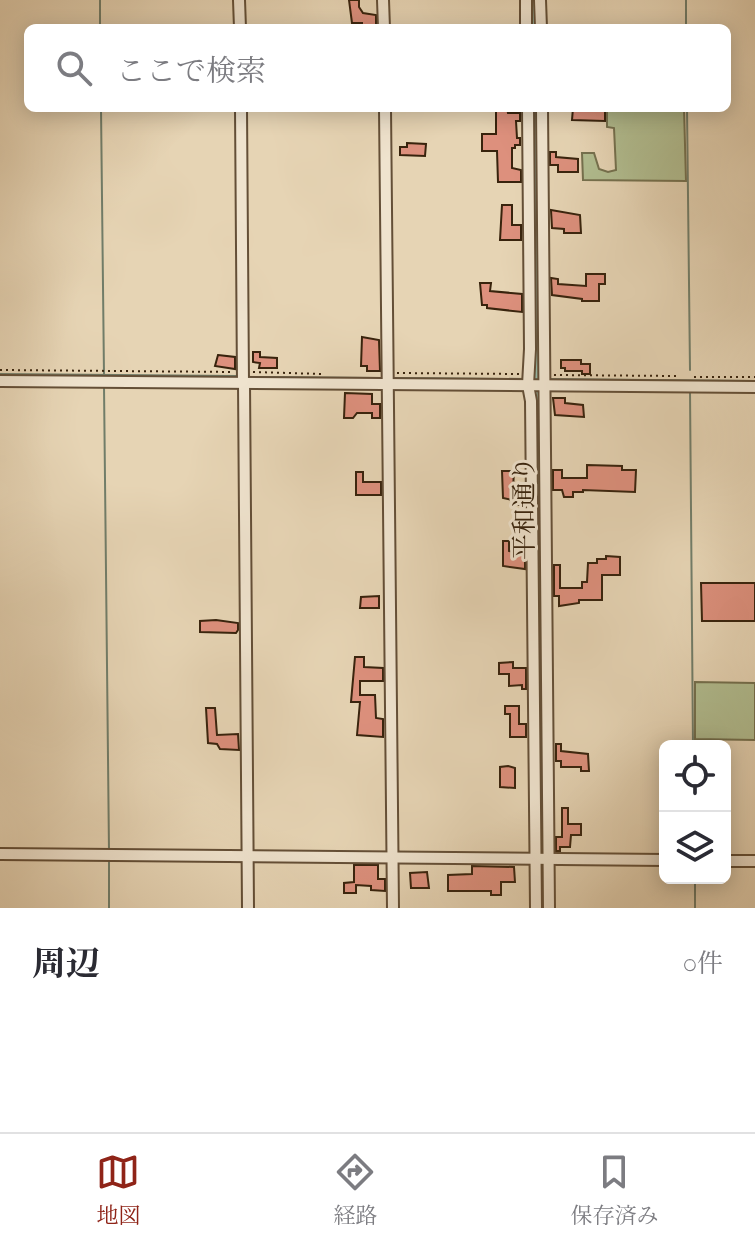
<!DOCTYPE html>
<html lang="ja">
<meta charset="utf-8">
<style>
:root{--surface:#fff;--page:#f2f2f3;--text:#2b2b33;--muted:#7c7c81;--line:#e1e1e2;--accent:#8f2418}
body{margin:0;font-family:"IM FELL French Canon","Noto Serif JP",serif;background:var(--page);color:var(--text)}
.controls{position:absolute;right:24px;bottom:24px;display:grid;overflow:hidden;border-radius:12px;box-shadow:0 4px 20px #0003}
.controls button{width:72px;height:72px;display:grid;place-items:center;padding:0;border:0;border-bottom:2px solid var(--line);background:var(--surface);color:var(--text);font:40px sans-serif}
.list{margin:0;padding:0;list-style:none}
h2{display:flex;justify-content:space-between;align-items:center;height:104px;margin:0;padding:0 32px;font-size:34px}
h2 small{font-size:26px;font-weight:400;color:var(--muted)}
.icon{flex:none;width:44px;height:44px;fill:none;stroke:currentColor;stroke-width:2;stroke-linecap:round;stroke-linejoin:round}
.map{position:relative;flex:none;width:755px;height:908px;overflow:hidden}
.search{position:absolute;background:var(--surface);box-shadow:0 4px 20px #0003;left:24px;right:24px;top:24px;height:88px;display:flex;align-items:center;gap:20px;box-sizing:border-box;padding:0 28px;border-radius:12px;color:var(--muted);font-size:30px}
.sheet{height:224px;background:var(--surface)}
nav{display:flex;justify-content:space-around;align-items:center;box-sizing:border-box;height:112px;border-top:2px solid var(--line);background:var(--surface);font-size:22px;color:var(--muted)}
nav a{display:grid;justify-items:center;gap:4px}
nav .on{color:var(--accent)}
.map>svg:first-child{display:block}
.green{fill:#b1bd90;stroke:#74704e;stroke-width:2}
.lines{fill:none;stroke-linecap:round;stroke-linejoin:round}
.stream{stroke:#717d69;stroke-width:2}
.river{stroke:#97b9a7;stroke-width:14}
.building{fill:#dd907d;stroke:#38230d;stroke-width:2}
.minor-casing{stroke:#644f37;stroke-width:14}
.path{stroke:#38230d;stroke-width:2;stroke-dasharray:2 4;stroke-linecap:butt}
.minor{stroke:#efe3ce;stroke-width:10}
.labels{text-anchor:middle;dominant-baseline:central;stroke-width:6;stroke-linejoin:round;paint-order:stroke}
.street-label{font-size:26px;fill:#38230d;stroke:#efe3ce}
</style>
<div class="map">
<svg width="755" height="908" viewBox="0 0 755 908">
<rect width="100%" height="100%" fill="#e6d4b4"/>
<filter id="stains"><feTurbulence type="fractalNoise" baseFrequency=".0025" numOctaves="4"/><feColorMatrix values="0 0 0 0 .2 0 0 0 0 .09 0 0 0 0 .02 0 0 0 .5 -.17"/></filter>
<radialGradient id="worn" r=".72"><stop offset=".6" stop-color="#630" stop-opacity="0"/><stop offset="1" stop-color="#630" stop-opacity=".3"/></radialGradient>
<!-- green -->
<g class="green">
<polygon points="607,108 684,108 686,181 583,180 582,153 594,153 599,169 608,172 616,170 614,128 607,127"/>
<polygon points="695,682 755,683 755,740 695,739"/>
</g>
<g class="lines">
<!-- stream -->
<g class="stream">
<polyline points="100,0 100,28"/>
<polyline points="686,0 686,28"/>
<polyline points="101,108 104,375"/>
<polyline points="687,108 690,370"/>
<polyline points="0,374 238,376"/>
<polyline points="248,377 382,378"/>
<polyline points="392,378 526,379"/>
<polyline points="548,379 755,381"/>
<polyline points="104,386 109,851"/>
<polyline points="690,391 693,746"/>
<polyline points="109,857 109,908"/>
<polyline points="695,878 695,908"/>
</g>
<!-- river -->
<g class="river">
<polyline points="533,0 533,28"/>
<polyline points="534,108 542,908"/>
</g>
</g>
<!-- building -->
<g class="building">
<polygon points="349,0 359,0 359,7 363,13 376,15 376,28 362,28 362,23 352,23"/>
<polygon points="496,108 507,108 508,113 520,113 520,121 516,121 517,138 520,138 520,145 515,145 515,148 512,148 512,168 521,170 521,182 498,182 497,151 482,151 482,134 496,134"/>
<polygon points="573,108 605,108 605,121 572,120"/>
<polygon points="407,143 426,144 425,156 400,155 400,147 407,147"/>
<polygon points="550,152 556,152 556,157 578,159 578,172 558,172 558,165 550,165"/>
<polygon points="502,205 512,205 512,225 521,225 521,240 500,240"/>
<polygon points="551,210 580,215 581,233 564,233 564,229 552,228"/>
<polygon points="586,274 605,274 605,284 599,284 599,301 582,301 582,299 552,295 551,278 558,279 558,284 586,286"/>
<polygon points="480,283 491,283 490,291 522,294 522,312 487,308 487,305 482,305"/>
<polygon points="362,337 379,340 380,371 367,371 367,366 361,366"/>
<polygon points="253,352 260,352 260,357 277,358 277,368 259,368 260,363 253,362"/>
<polygon points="218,355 235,357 235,369 215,366"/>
<polygon points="561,360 581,360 581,364 590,364 590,374 582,374 582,371 565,371 565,368 561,368"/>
<polygon points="345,393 372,394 372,404 380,404 380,418 372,418 372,413 357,413 353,418 344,418"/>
<polygon points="553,398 565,398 565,403 583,405 584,417 555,415"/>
<polygon points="587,465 622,466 622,470 636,470 635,492 583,490 583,492 573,492 573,497 564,497 562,490 553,490 553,470 562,470 562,478 587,478"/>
<polygon points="502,471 514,471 513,489 524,490 524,500 521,500 521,505 512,505 512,500 503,498"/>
<polygon points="356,472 363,472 363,482 381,482 381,495 356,495"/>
<polygon points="503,541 509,541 509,551 525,555 525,569 503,566"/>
<polygon points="606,556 620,557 620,575 602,575 602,600 579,600 579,603 559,606 559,596 554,596 554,565 560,565 560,588 582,588 582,582 587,582 588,563 597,563 597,559 606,559"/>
<polygon points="701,583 755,583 755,621 702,621"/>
<polygon points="379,596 379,608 360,608 361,597"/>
<polygon points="216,620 238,623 238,630 236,633 200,632 200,621"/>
<polygon points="355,657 364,657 364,667 383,668 383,681 360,681 360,695 375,695 376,718 383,719 383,737 357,735 360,702 351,702"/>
<polygon points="513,662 513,668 526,668 526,689 522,689 522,685 509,686 509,674 499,674 499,663"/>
<polygon points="505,706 519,706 519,724 526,724 526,737 510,737 510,714 505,714"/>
<polygon points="206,708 215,708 217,735 238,734 239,750 220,749 217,744 208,743"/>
<polygon points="556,744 561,744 561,751 588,754 589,771 581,771 581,767 561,767 561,761 556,761"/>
<polygon points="508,766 515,768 515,788 500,787 500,767"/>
<polygon points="562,808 568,808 568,824 581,824 581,835 571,835 570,847 560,847 560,851 556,851 556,837 562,837"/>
<polygon points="354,865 378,865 378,879 385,879 385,891 371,890 371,886 356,885 356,893 344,893 344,883 354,882"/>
<polygon points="472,866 514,867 515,882 501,882 501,895 491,895 491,891 448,891 448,875 472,874"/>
<polygon points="427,872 429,888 411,888 410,873"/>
</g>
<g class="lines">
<!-- minor casing -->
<g class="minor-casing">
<g id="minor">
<polyline points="239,0 240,28"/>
<polyline points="383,0 384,28"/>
<polyline points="526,0 526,28"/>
<polyline points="540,0 541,28"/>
<polyline points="241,108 243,383"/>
<polyline points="385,108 393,908"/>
<polyline points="528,108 530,349 528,385 531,401 536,908"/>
<polyline points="542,108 549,908"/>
<polyline points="0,381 755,387"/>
<polyline points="244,383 248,908"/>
<polyline points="0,854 665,860"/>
<polyline points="725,861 755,861"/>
</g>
</g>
<!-- path -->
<g class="path">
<polyline points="0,370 234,372"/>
<polyline points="253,372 322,374"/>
<polyline points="397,373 519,374"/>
<polyline points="554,375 676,376"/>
<polyline points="694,377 755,377"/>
</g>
<!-- minor -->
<use href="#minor" class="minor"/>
</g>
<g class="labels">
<!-- street labels -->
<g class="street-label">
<text transform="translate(524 508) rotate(-90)">平和通り</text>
</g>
</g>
<rect width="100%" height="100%" filter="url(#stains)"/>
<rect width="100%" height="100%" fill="url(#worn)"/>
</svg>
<div class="controls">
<button><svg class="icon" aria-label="locate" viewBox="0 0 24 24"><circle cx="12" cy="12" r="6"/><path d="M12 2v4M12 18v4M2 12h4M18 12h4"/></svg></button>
<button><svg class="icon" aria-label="layers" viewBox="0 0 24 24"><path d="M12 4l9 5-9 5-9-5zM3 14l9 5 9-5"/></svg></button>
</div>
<div class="search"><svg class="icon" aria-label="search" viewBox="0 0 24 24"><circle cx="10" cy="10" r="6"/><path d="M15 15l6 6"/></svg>ここで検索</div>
</div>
<section class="sheet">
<h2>周辺<small>0件</small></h2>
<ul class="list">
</ul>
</section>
<nav>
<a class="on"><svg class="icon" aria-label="map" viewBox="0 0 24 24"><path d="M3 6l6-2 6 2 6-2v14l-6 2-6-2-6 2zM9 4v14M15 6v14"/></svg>地図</a>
<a><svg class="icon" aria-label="directions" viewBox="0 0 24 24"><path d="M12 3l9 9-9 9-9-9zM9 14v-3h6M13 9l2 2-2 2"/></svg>経路</a>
<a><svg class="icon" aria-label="saved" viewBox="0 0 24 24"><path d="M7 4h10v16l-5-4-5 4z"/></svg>保存済み</a>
</nav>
